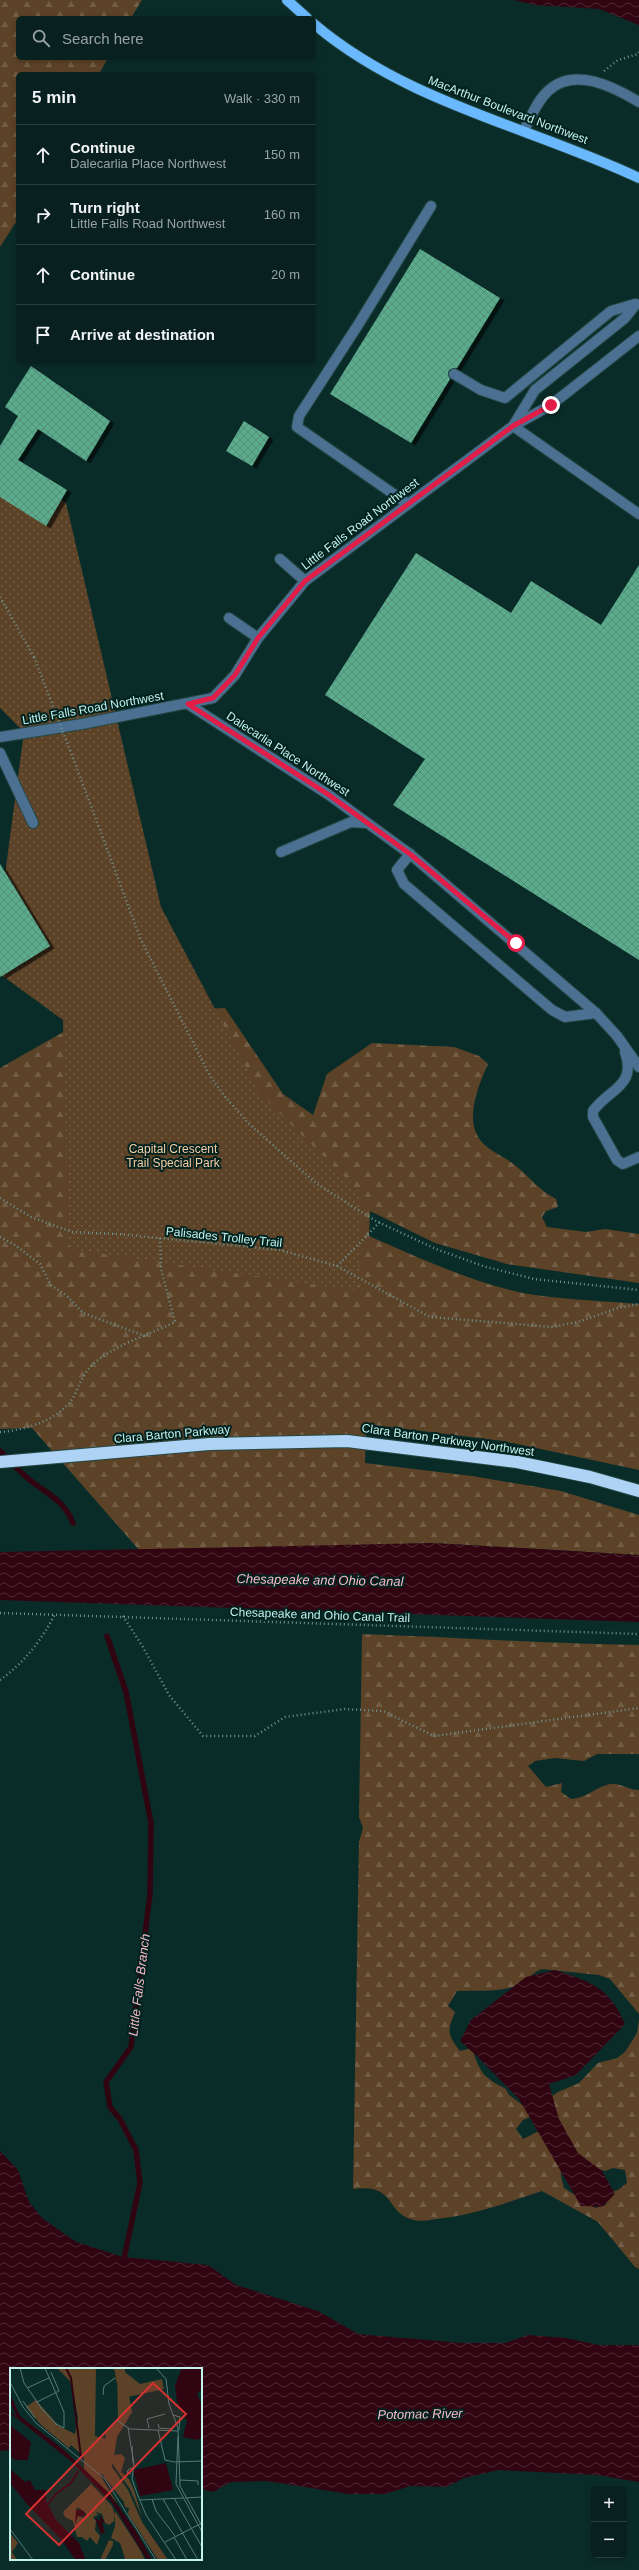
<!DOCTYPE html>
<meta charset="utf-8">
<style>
:root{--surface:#08211f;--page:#112928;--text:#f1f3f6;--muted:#98a3a4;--line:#293e3d}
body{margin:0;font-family:Helvetica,sans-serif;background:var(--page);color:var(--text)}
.controls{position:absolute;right:12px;bottom:12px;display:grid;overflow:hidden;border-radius:6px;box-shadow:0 2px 6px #0003}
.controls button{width:36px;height:36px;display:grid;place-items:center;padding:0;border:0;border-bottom:1px solid var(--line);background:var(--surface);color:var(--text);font:20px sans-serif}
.stop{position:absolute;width:12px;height:12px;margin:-9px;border:3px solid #e11d48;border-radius:50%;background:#fff}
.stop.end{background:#e11d48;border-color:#fff;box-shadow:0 1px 4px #0008}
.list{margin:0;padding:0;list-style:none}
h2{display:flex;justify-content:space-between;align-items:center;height:52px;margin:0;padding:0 16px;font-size:17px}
h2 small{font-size:13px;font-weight:400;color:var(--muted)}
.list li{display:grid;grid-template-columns:26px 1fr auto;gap:12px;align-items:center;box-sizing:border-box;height:60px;padding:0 16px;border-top:1px solid var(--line)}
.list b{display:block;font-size:15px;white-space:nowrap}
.list p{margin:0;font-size:13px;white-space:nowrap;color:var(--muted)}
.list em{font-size:13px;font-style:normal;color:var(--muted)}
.icon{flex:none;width:22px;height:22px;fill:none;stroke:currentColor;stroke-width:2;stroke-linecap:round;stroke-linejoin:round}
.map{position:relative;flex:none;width:639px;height:2570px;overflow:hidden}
.search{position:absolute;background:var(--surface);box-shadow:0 2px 6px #0003;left:16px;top:16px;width:300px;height:44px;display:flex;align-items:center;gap:10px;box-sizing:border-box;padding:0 14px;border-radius:6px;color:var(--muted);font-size:15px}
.panel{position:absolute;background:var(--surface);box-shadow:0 2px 6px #0003;left:16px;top:72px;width:300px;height:292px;border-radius:6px}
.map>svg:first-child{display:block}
.forest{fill:url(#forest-firs);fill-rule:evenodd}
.park{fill:url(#park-dots)}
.water{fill:url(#water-waves)}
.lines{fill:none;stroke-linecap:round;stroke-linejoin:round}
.stream{stroke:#300411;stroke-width:5.5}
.building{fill:url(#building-cross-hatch);filter:url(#shadow)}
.minor-casing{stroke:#244844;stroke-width:12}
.major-casing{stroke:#244844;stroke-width:12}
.highway-casing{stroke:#244844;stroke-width:14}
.path{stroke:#6c9591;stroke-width:2.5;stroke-dasharray:1 3;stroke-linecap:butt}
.minor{stroke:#4b7091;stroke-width:10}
.major{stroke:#6ab9ff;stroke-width:10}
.highway{stroke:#afd3f4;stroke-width:12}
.path-bridge{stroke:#6c9591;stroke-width:2.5;stroke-dasharray:1 3;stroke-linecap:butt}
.route{stroke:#e11d48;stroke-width:5}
.labels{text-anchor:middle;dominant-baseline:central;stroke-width:4;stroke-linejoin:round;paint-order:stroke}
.street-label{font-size:12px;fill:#c3f2ec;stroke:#01221f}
.park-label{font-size:12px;fill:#f6cda3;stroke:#01221f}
.water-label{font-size:13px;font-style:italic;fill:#f8bac5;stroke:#01221f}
.inset-river{fill:none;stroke:#300411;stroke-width:2}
.inset-road{fill:none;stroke:#547b77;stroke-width:1}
.view{fill:#d53232;fill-opacity:0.15;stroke:#d53232;stroke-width:2}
.inset-edge{fill:none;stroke:#c3f2ec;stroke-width:2}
</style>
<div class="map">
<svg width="639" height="2570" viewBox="0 0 639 2570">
<defs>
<pattern id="forest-firs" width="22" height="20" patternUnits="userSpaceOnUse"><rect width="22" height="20" fill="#5c4227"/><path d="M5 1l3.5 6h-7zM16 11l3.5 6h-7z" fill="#725e46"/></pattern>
<pattern id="park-dots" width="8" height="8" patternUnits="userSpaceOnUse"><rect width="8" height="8" fill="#5c4227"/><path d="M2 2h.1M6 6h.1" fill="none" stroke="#725e46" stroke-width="1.8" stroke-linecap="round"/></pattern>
<pattern id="water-waves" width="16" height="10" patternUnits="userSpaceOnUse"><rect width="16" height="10" fill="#300411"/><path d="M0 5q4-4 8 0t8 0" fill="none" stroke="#4c2934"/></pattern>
<pattern id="building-cross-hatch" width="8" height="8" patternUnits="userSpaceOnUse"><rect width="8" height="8" fill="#5cab8d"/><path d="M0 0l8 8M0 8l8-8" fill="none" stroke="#528e78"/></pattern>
<filter id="shadow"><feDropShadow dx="4.5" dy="2.5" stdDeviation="0" flood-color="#0009"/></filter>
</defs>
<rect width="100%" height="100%" fill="#0a2c29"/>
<!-- forest -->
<g class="forest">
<polygon points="0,0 142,0 131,18 18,18 18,58 108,58 99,74 18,74 18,219 0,247"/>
<path d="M225,1008L283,1094L313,1115L327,1074L372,1043L454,1047L479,1056L488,1064C478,1086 461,1126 486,1146C495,1154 507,1158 516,1166C532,1179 537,1189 556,1199L558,1207L546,1211L542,1217L547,1227L586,1232L605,1229L639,1234V1283L507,1264L435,1243L370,1211L369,1236C417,1257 484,1288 535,1295C570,1300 605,1301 639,1304V1470L503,1441L366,1424L365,1463L472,1476L561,1491L639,1515V1555L433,1543L140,1551L32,1428L0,1429V1068L95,1014Z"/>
<path d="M362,1634C455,1637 547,1644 639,1645V1754H597L584,1761L555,1758L535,1761L528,1766L546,1787L562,1783L561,1792L571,1799C589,1798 597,1785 612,1784C621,1783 629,1790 639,1790V2014L610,1979L599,1975L542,1969C533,1972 530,1978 522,1983C504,1993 477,1990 457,1991L448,2006L455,2012C447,2031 447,2034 460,2051L472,2048C480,2073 483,2077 506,2089L509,2095L525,2107L541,2104L558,2092L579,2083L598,2063L617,2058L625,2052L637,2033L639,2019V2269L635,2267L598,2222L542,2191C506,2203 474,2215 436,2219C429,2220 421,2222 414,2220C384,2213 397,2183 353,2189L359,1842L363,1828L359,1817ZM540,2113L541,2130L523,2139L516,2129L523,2120ZM567,2160L605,2171L613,2168L625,2170L627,2183L618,2190L608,2193L606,2205L595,2208L564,2188C561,2177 558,2169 567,2160Z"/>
</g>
<!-- park -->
<polygon class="park" points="0,456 66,503 161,907 260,1094 360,1192 359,1291 69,1249 63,1020 0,974 0,912 24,732 0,708"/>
<!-- water -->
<g class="water">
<polygon points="514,0 639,0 639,25 599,9 535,5"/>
<polygon points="433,1543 639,1555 639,1622 0,1600 0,1552"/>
<path d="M555,1970C591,1982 609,1987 625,2024L576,2075L549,2084L559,2119L578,2153L602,2171L615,2194L602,2207L581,2206L519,2099L477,2056L460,2041L471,2020L526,1977Z"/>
<polygon points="0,2151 18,2170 29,2202 42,2218 76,2242 123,2257 208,2265 236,2285 318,2311 358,2334 462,2343 505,2343 528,2335 566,2338 599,2345 639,2345 639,2482 597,2475 498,2470 464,2478 446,2487 410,2486 385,2494 349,2494 267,2481 231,2482 213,2492 201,2489 201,2369 11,2369 11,2450 0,2451"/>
</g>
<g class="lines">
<!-- stream -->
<g class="stream">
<path d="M0,1451C11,1462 22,1475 35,1484C52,1496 65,1503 73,1523"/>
<polyline points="107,1636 126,1692 151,1823 150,1894 131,2047 106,2082 110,2107 120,2119 136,2150 140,2183 123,2263"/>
</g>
</g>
<!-- building -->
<g class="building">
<polygon points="420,249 500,298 457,368 449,370 448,374 450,379 411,443 330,394"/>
<polygon points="31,366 110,421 86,461 38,429 18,460 67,490 46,526 0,497 0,446 18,416 5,407"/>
<polygon points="244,421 269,437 252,466 226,451"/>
<polygon points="416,553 511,613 531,581 601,625 639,565 639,960 393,805 425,759 325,695"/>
<polygon points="0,864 50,946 0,977"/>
</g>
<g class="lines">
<!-- minor casing -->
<g class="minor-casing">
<g id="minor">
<path d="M524,130C531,117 537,101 548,91C574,66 614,87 639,102"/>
<polyline points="454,374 481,390 505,398 611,311 635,304"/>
<polyline points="513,426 535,390 625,318 636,304"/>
<polyline points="513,426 639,514"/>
<polyline points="408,504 297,427 299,416 358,325 431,206"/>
<polyline points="280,559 305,581"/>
<polyline points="229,618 258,638"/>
<polyline points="188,704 329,795 410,854 596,1013 617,1036 639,1067"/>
<polyline points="0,737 82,724 213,698 235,675 258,638 305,581 513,426 551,405 639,336"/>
<polyline points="0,753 33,823"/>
<polyline points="281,852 351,822 367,823"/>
<polyline points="410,854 397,870 404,884 552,1010 565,1017 596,1013"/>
<path d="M625,1052C637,1086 609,1089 593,1111V1117L617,1160L623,1164L639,1157"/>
</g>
</g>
<!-- major casing -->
<g class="major-casing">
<g id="major">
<polyline points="287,0 307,18"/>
<path d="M314,24C407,103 531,127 639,178"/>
</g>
</g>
<!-- highway casing -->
<g class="highway-casing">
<polyline id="highway" points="0,1462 209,1444 347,1441 517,1462 590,1477 639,1491"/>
</g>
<!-- path -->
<g class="path">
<polyline points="604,71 618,60 638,54 639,51"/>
<polyline points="0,597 34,657"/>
<polyline points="73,758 141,940 210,1076 226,1098 249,1124 317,1184 376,1221 436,1249 483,1266 534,1279 639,1290"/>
<polyline points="0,1198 31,1217 72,1232 118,1234 280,1250 337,1266 430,1317 552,1327 578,1322 618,1308 639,1304"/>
<polyline points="0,1237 15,1245 40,1264 51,1285 67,1296 83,1313 145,1336"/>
<polyline points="337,1266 380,1222"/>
<path d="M0,1432C25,1430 58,1421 73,1398C79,1387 82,1375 91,1366C113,1345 149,1335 175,1322L161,1269L160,1238"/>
<polyline points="0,1613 639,1634"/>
<polyline points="123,1616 143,1647 169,1695 203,1736 255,1736 285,1717 345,1709 383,1711 434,1736 639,1708"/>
<path d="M0,1680C25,1662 41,1641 55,1614"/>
</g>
<!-- minor -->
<use href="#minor" class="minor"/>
<!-- major -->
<use href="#major" class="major"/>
<!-- highway -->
<use href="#highway" class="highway"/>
<!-- path-bridge -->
<polyline class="path-bridge" points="34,657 73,758"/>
</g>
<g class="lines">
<!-- route -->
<polyline class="route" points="516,943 410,854 329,795 188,704 213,698 235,675 258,638 305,581 513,426 551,405"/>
</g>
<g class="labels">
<!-- street labels -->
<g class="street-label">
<text transform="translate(508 110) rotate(21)">MacArthur Boulevard Northwest</text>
<text transform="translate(360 524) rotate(-37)">Little Falls Road Northwest</text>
<text transform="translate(93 708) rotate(-10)">Little Falls Road Northwest</text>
<text transform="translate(288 754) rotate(33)">Dalecarlia Place Northwest</text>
<text transform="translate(224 1237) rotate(6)">Palisades Trolley Trail</text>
<text transform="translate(172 1434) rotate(-5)">Clara Barton Parkway</text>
<text transform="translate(448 1440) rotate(8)">Clara Barton Parkway Northwest</text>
<text transform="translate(320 1615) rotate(2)">Chesapeake and Ohio Canal Trail</text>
</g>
<!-- park labels -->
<g class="park-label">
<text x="173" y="1149">Capital Crescent<tspan x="173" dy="14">Trail Special Park</tspan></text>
</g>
<!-- water labels -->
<g class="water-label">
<text transform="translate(320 1580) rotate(1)">Chesapeake and Ohio Canal</text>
<text transform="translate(139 1985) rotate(-83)">Little Falls Branch</text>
<text transform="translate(420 2414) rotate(-1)">Potomac River</text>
</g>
</g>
<!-- overview -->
<g transform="translate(10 2368)">
<rect width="192" height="192" fill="#0a2c29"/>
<path d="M47,0H86L85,68L98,71L105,77L104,87L111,86L115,90L111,104L119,111L124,122L132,149L120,121L102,95V99L118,122L132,154L158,192H148L118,146L119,140L115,139L114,134L92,106L90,107L107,135L74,101V89L61,77L59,80L32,58L16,39L26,32L49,58L65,66L68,50L64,29L60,13ZM102,0H115V4L130,16L152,11L154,21L118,29L106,13L105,3ZM81,116L102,138L105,147L104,153L99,157L95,155L92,146L86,144L88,147L83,149L86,153L85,162L90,168L87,177L80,169L77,173L72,169H67L63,153L55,149L53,144ZM68,139L76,145L75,150L66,148V141ZM105,143L129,180L135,192H112L115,190L110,175L101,170L105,158ZM0,165L8,175L2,184L7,192H0ZM99,172L103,173V177L95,192H90Z" fill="#5c4227" fill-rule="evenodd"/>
<path d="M107,0H114L122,44L107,69L103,93L98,98L85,82L96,70L95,64L108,53Z" fill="#5c4227"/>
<path d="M172,0H192V20L187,26L192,37V69L188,72L173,69L177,53L167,34L165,17ZM0,26L10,48L54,82L99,125L126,163L142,192H137L102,135L62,94L0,45V43L7,49L0,34ZM0,57L21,74L18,92H5L0,88ZM156,95L163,122L130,128L123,102ZM0,101L15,114L20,112L25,122H36V133L46,152L69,175L76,192L65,191L51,171L17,136L0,115ZM66,142H72L76,147L68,148L65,157ZM90,147L95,155L92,154L95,165H92V169L85,150L90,153Z" fill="#300411"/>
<path class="inset-river" d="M56,0L61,10L71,89M38,136L46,126L61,115L68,103"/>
<path class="inset-road" d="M10,0L14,15L32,41L46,56L54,60V44L35,0M146,0L156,11L159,36L168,60L170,118L192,158M0,14L13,39L26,55L95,111L146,192M17,20L39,10M93,27L94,18L105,10M13,33L25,50M27,34L49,23L41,4M163,47L170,49L169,62M106,52L120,61L168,63M148,56L149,60L161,61M118,60L124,96L122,111L128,128L136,147L166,192M139,60L137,51L155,46M148,62L155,92L164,94L192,93M168,68L166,116L192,164M122,78L123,95M121,106L117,104L119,101L123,100M170,112L188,113V117M164,130L192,179M175,130L192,129M142,131L146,143L165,168M153,131L188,192M130,132L173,130M0,161L23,192M164,169L177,192M155,174L192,155"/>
<path class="view" d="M143,15L176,46L49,177L16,146Z"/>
<rect width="192" height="192" class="inset-edge"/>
</g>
</svg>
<div class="controls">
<button>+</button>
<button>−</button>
</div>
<div class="stop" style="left:516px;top:943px"></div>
<div class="stop end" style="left:551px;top:405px"></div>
<div class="search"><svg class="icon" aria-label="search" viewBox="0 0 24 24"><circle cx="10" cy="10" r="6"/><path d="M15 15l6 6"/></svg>Search here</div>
<section class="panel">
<h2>5 min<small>Walk · 330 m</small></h2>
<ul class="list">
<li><svg class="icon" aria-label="ahead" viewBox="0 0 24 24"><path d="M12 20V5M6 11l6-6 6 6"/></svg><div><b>Continue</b><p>Dalecarlia Place Northwest</p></div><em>150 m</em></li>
<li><svg class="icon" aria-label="right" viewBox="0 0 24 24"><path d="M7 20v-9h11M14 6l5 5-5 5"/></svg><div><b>Turn right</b><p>Little Falls Road Northwest</p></div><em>160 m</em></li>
<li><svg class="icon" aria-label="ahead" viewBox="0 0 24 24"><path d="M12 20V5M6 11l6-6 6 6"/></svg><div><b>Continue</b></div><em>20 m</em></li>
<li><svg class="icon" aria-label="arrive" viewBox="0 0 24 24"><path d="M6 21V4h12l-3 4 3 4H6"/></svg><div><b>Arrive at destination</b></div></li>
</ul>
</section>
</div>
